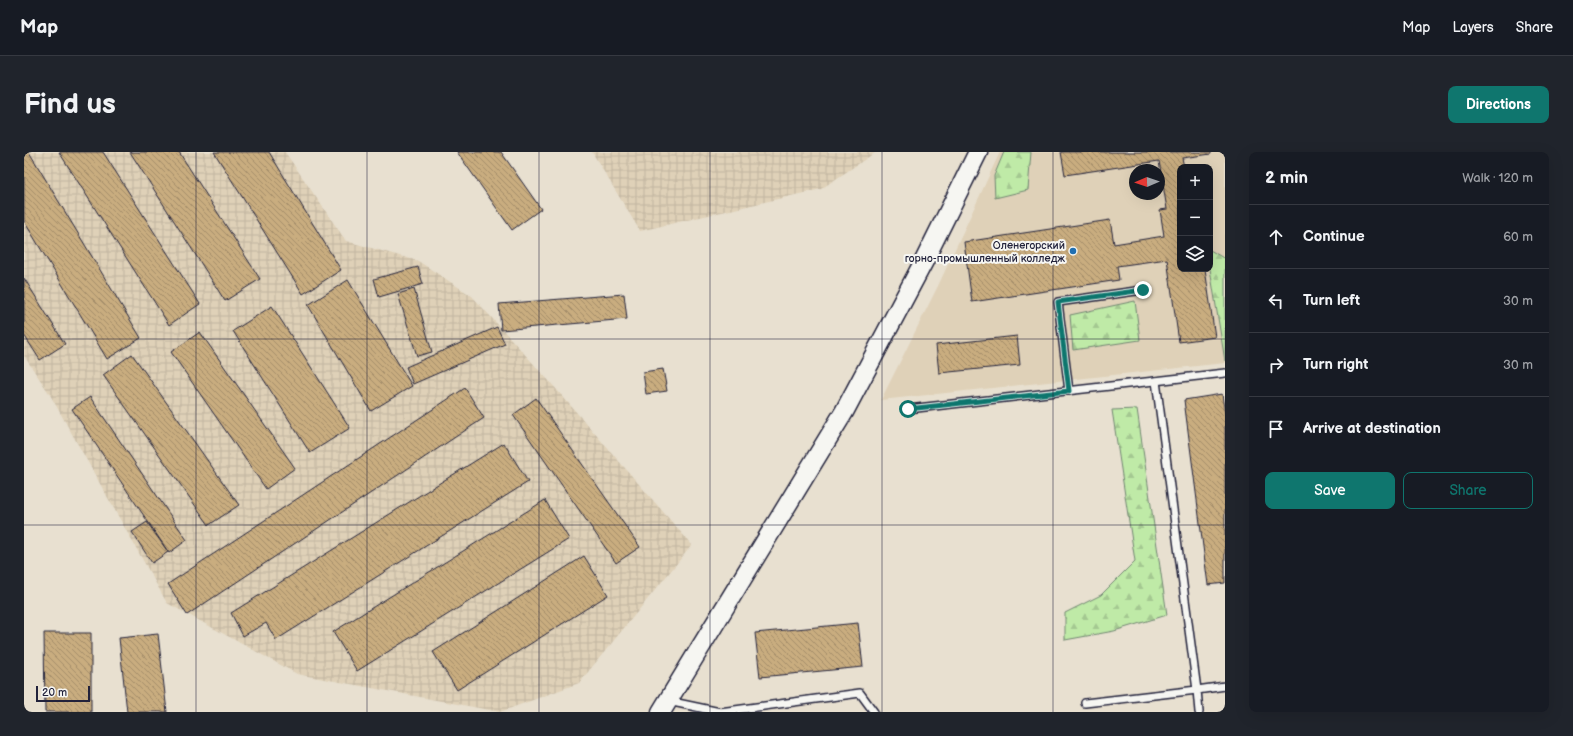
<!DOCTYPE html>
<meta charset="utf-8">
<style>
:root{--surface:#171b24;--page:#20242c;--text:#f1f3f6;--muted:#9ea1a6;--line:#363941;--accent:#0f766e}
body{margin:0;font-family:"Balsamiq Sans",sans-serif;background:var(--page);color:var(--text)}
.controls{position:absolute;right:12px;top:12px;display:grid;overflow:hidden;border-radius:8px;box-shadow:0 4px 16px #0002}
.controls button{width:36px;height:36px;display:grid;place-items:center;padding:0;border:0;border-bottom:1px solid var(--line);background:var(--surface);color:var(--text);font:20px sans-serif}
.compass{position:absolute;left:1105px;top:12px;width:36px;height:36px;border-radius:50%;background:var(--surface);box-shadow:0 4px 16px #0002;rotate:268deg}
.scale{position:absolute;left:12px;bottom:10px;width:54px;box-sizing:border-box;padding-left:4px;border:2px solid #22223b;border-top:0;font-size:11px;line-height:14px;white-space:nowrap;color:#22223b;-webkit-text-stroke:3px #f6f6f2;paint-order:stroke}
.stop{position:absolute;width:12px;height:12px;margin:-9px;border:3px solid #0f766e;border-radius:50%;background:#fff}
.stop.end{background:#0f766e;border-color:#fff;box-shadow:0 1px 4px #0008}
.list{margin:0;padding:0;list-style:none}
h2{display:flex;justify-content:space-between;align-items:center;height:52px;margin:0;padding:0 16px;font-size:17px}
h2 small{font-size:13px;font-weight:400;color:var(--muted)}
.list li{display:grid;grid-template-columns:26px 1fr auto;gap:12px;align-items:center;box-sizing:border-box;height:64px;padding:0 16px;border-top:1px solid var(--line)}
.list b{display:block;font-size:15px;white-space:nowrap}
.list em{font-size:13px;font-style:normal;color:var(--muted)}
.actions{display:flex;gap:8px;padding:12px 16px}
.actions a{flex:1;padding:9px 0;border:1px solid var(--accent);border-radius:8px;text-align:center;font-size:14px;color:var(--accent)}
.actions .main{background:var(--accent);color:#fff}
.icon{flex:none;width:22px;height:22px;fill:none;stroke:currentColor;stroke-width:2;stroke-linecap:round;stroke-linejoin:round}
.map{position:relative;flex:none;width:1201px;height:560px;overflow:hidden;border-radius:8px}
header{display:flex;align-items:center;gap:24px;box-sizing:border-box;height:56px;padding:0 20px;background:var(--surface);border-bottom:1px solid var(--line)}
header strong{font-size:19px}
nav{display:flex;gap:22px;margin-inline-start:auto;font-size:14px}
.intro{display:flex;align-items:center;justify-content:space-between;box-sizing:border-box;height:96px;padding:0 24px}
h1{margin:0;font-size:28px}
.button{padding:10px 18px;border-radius:8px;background:var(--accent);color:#fff;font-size:14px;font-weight:700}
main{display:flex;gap:24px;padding:0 24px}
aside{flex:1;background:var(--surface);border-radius:8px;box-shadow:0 4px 16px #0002}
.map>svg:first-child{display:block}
.built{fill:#dfd1b8;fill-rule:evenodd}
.industrial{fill:url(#industrial-grid)}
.forest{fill:url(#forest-firs);stroke:#708671}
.building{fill:url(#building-back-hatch);stroke:#22223b}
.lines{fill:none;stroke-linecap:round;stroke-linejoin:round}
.service-casing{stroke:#22223b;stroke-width:10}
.tertiary-casing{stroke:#22223b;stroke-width:21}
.service{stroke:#f6f6f2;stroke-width:7}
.tertiary{stroke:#f6f6f2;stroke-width:18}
.route{stroke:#0f766e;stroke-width:5}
.grid{fill:none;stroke:#22223b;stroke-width:1;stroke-opacity:0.55}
.poi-dot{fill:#1f6fb2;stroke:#f6f6f2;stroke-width:1.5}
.labels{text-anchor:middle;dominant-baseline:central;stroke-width:4;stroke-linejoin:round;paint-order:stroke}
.poi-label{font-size:11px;fill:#22223b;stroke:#f6f6f2;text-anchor:end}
</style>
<header>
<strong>Map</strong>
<nav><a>Map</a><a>Layers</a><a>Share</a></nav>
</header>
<div class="intro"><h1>Find us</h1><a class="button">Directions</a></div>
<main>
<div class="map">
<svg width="1201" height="560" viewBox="0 0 1201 560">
<defs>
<pattern id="industrial-grid" width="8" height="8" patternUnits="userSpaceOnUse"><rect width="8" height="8" fill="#dfd1b8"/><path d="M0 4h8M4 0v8" fill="none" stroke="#bfb39f"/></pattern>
<pattern id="forest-firs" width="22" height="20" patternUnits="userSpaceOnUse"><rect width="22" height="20" fill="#bfeaa7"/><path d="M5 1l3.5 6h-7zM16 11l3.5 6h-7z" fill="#a4c891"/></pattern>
<pattern id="building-back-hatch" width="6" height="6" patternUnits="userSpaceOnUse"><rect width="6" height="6" fill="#c9ad7f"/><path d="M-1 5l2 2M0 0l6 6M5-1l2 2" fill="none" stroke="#a38c69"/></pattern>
</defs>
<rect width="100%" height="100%" fill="#e8e0d0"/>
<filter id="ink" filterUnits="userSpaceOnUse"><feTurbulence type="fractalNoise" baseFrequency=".025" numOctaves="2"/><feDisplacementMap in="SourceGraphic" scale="8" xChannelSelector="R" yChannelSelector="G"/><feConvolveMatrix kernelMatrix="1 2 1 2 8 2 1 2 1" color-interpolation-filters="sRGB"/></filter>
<g filter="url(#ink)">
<!-- built -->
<path class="built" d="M976,0H1201V211L857,248L914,134ZM1156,15H1186V117H1156ZM1111,18H1135V42H1111Z"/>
<!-- industrial -->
<g class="industrial">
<polygon points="0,0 261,0 322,89 394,109 448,144 526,230 668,393 555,531 476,560 273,522 143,451 25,241 0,204"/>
<polygon points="568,0 852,0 797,37 616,79"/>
</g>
<!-- forest -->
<g class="forest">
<polygon points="980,0 1007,0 1004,38 971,46 970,24"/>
<polygon points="1186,98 1201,107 1201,209 1186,117"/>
<polygon points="1111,149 1116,188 1049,198 1046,163"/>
<polygon points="1113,257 1143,463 1090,479 1041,488 1041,461 1077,443 1111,409 1088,258"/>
</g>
<!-- building -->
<g class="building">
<polygon points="0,0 5,0 117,186 83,207 0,69"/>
<polygon points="35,0 79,0 176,152 145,173"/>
<polygon points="106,0 155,0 236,127 201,149"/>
<polygon points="190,0 245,0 317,118 279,142"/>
<polygon points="433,0 477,0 517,57 488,78"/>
<polygon points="1037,0 1187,0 1187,2 1158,6 1160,15 1156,15 1156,117 1181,117 1191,185 1155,190 1143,107 1093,114 1095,128 948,150 940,90 1086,68 1090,92 1140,84 1136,58 1143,57 1135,9 1041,23"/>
<polygon points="394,115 399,132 355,145 350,127"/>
<polygon points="0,126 41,192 16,208 0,183"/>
<polygon points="324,128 388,234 347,259 284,153"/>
<polygon points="390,137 408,200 393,204 374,142"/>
<polygon points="600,142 603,167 477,178 475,152"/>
<polygon points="248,154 326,276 286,301 209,179"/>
<polygon points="473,175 481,192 389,232 382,215"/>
<polygon points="176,180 271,316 242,337 147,200"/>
<polygon points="993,184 996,213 915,221 912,193"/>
<polygon points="108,202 215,353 185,373 79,223"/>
<polygon points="639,217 643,239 622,242 619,220"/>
<polygon points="441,236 460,266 163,463 144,432"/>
<polygon points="1198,242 1201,263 1201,431 1184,433 1160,248"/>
<polygon points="66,245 163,388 145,401 48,257"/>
<polygon points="512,246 616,395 592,411 489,263"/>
<polygon points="480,291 504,330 252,488 242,471 219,484 207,461"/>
<polygon points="521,348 545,387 333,519 309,480"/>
<polygon points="123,370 144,400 128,411 108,380"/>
<polygon points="560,404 584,443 433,538 409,500"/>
<polygon points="834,471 839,515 736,525 731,481"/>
<polygon points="20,481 67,481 67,560 21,560"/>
<polygon points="134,482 143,560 103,560 95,486"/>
</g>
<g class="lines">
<!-- service casing -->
<g class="service-casing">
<g id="service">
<polyline points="1045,239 1034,150 1119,138"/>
<polyline points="884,257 1201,221"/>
<polyline points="644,549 696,560"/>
<polyline points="1061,551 1173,538 1132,229"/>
<polyline points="696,560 836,541 850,560"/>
<polyline points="1175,560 1173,538 1201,534"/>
</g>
</g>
<!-- tertiary casing -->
<g class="tertiary-casing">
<polyline id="tertiary" points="637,560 820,260 900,109 954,0"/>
</g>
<!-- service -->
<use href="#service" class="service"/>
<!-- tertiary -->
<use href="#tertiary" class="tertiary"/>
</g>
</g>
<g class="lines" filter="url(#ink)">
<!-- route -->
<polyline class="route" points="884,257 1045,239 1034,150 1119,138"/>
</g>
<!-- grid -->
<path class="grid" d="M172,0V560M343,0V560M515,0V560M686,0V560M858,0V560M1029,0V560M0,187H1201M0,373H1201"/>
<!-- markers -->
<circle class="poi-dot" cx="1049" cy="99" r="4"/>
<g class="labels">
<!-- poi labels -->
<g class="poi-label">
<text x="1041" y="93">Оленегорский<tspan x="1041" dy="13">горно-промышленный колледж</tspan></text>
</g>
</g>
</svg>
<div class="controls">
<button>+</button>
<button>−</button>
<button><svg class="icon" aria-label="layers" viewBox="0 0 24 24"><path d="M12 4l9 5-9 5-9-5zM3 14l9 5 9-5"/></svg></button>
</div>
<svg class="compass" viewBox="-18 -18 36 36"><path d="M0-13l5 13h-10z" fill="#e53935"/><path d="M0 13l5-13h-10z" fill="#9ea1a6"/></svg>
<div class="scale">20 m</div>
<div class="stop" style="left:884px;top:257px"></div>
<div class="stop end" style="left:1119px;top:138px"></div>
</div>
<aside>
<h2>2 min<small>Walk · 120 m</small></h2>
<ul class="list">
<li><svg class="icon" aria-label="ahead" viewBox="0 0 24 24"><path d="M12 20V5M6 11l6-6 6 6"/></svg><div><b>Continue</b></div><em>60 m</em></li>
<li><svg class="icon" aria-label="left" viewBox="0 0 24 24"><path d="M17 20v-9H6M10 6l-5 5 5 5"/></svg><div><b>Turn left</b></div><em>30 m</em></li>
<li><svg class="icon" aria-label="right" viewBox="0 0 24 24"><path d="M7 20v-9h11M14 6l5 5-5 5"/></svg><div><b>Turn right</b></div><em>30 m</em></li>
<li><svg class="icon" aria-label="arrive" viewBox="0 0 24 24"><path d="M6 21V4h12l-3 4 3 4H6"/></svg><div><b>Arrive at destination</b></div></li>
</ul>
<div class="actions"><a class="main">Save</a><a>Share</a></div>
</aside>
</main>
